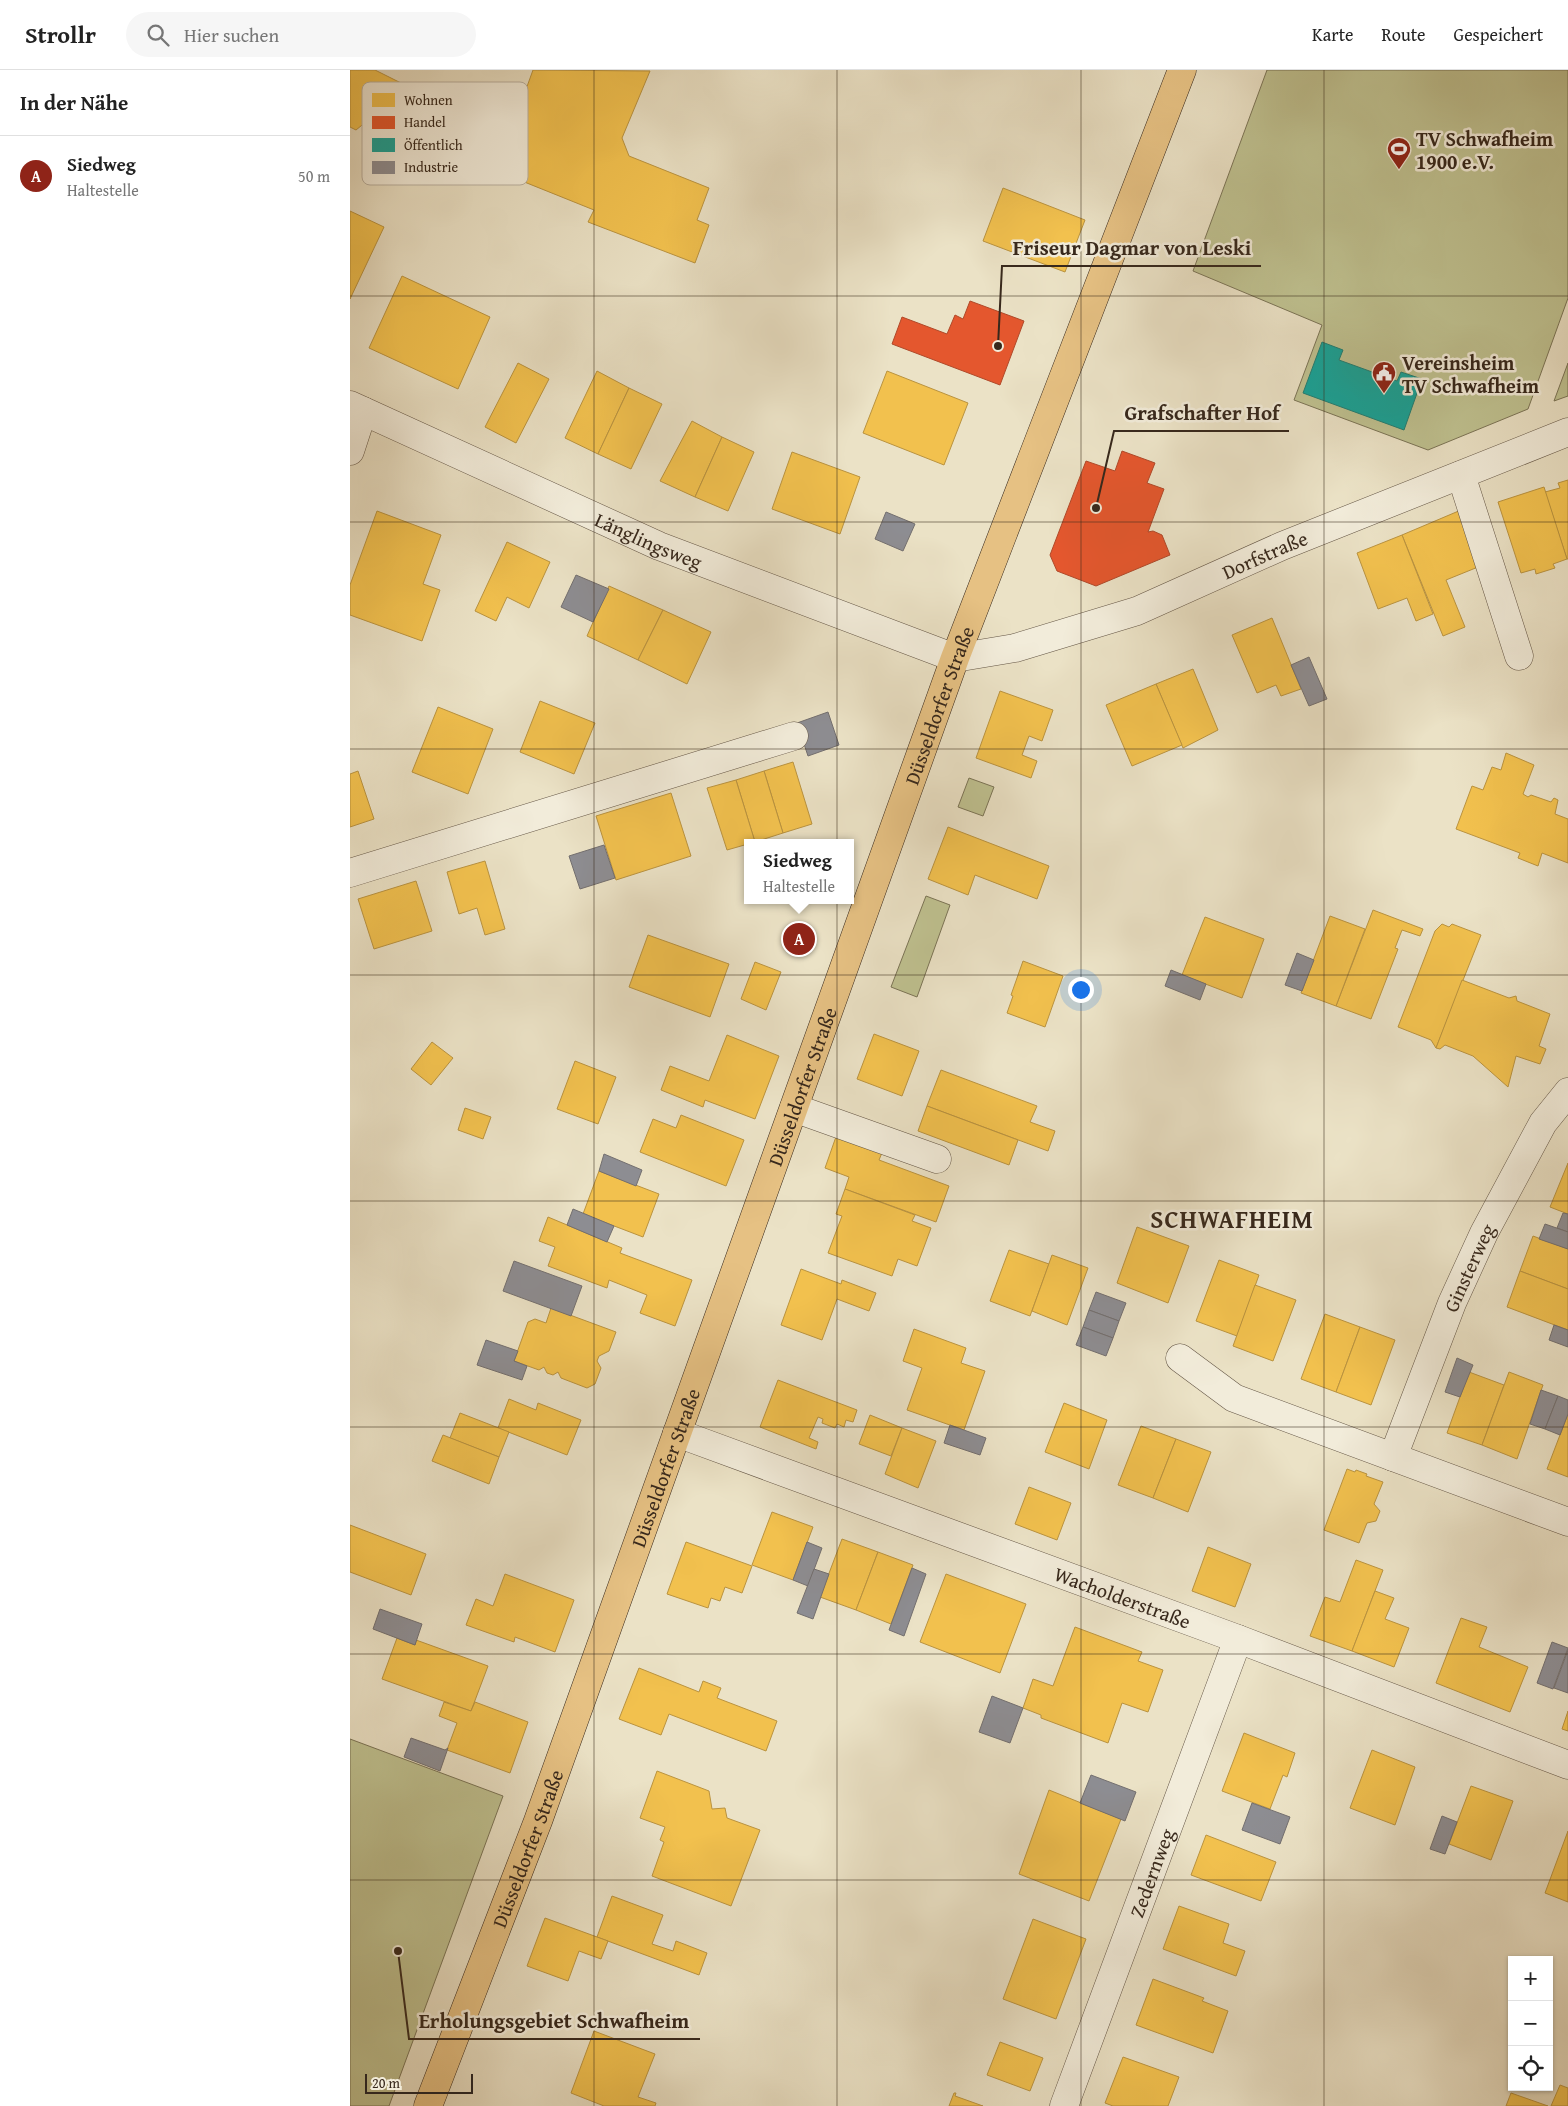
<!DOCTYPE html>
<html lang="de">
<meta charset="utf-8">
<style>
:root{--surface:#fff;--page:#f6f6f6;--text:#222;--muted:#767676;--line:#e0e0e0;--accent:#8f2418}
body{margin:0;font-family:"Gentium Book Plus",serif;background:var(--page);color:var(--text)}
.controls{position:absolute;right:15px;bottom:15px;display:grid;overflow:hidden;border-radius:0px;box-shadow:0 1px 4px #0004}
.controls button{width:45px;height:45px;display:grid;place-items:center;padding:0;border:0;border-bottom:1px solid var(--line);background:var(--surface);color:var(--text);font:25px sans-serif}
.scale{position:absolute;left:15px;bottom:12px;width:108px;box-sizing:border-box;padding-left:5px;border:2px solid #37281c;border-top:0;font-size:14px;line-height:18px;white-space:nowrap;color:#37281c;-webkit-text-stroke:4px #f2ecda;paint-order:stroke}
.you{position:absolute;left:730px;top:919px;width:18px;height:18px;margin:-12px;border:4px solid #fff;border-radius:50%;background:#1a73e8;box-shadow:0 0 0 8px #1a73e833}
.badge{display:grid;place-items:center;width:32px;height:32px;border-radius:50%;background:var(--accent);color:#fff;font-size:16px;font-weight:700}
.pin{position:absolute;translate:-50% -50%;border:2px solid #fff;box-shadow:0 1px 5px #0006}
.popup{position:absolute;left:394px;top:769px;width:110px;height:65px;box-sizing:border-box;display:grid;place-content:center;border-radius:0px;background:var(--surface);filter:drop-shadow(0 1px 4px #0005);font-size:16px;white-space:nowrap;color:var(--muted)}
.popup b{font-size:19px;color:var(--text)}
.popup::after{content:'';position:absolute;left:50%;top:100%;margin-left:-10px;border:10px solid transparent;border-top-color:var(--surface)}
.list{margin:0;padding:0;list-style:none}
h2{display:flex;justify-content:space-between;align-items:center;height:65px;margin:0;padding:0 20px;font-size:21px}
h2 small{font-size:16px;font-weight:400;color:var(--muted)}
.list li{display:grid;grid-template-columns:32px 1fr auto;gap:15px;align-items:center;box-sizing:border-box;height:80px;padding:0 20px;border-top:1px solid var(--line)}
.list b{display:block;font-size:19px;white-space:nowrap}
.list p{margin:0;font-size:16px;white-space:nowrap;color:var(--muted)}
.list em{font-size:16px;font-style:normal;color:var(--muted)}
.icon{flex:none;width:28px;height:28px;fill:none;stroke:currentColor;stroke-width:2;stroke-linecap:round;stroke-linejoin:round}
.map{position:relative;flex:none;width:1218px;height:2036px;overflow:hidden}
header{display:flex;align-items:center;gap:30px;box-sizing:border-box;height:70px;padding:0 25px;background:var(--surface);border-bottom:1px solid var(--line)}
header strong{font-size:24px}
nav{display:flex;gap:28px;margin-inline-start:auto;font-size:18px}
.search{width:350px;height:45px;background:var(--page);display:flex;align-items:center;gap:12px;box-sizing:border-box;padding:0 18px;border-radius:28px;color:var(--muted);font-size:19px}
main{display:flex}
aside{flex:1;background:var(--surface)}
.map>svg:first-child{display:block}
.green{fill:#bfc190;stroke:#7b7456}
.homes{fill:#f2c14e;stroke:#ba933f}
.shops{fill:#e4572e;stroke:#b04929}
.public{fill:#17a398;stroke:#217e73}
.industry{fill:#8d8d92;stroke:#736f6f}
.lines{fill:none;stroke-linecap:round;stroke-linejoin:round}
.minor-casing{stroke:#645646;stroke-width:29}
.major-casing{stroke:#37281c;stroke-width:29}
.minor{stroke:#f2ecda;stroke-width:28}
.major{stroke:#e6c183;stroke-width:28}
.grid{fill:none;stroke:#37281c;stroke-width:1;stroke-opacity:0.55}
.labels{text-anchor:middle;dominant-baseline:central;stroke-width:5;stroke-linejoin:round;paint-order:stroke}
.poi-label{font-size:20px;font-weight:bold;fill:#37281c;stroke:#f2ecda;text-anchor:start}
.street-label{font-size:20px;fill:#37281c;stroke:#f2ecda}
.district-label{font-size:25px;font-weight:bold;letter-spacing:1px;fill:#37281c;stroke:#f2ecda}
.key{fill:#f2ecda;stroke:#bab1a1;stroke-width:1}
.key-label{font-size:14px;fill:#37281c}
.leader{fill:none;stroke:#37281c;stroke-width:2}
.callout-dot{fill:#37281c;stroke:#f2ecda;stroke-width:2}
.callout-label{font-size:21px;text-anchor:middle;font-weight:bold;fill:#37281c;stroke:#f2ecda;stroke-width:5;stroke-linejoin:round;paint-order:stroke}
</style>
<header>
<strong>Strollr</strong>
<div class="search"><svg class="icon" aria-label="search" viewBox="0 0 24 24"><circle cx="10" cy="10" r="6"/><path d="M15 15l6 6"/></svg>Hier suchen</div>
<nav><a>Karte</a><a>Route</a><a>Gespeichert</a></nav>
</header>
<main>
<aside>
<h2>In der Nähe<small></small></h2>
<ul class="list">
<li><span class="badge">A</span><div><b>Siedweg</b><p>Haltestelle</p></div><em>50 m</em></li>
</ul>
</aside>
<div class="map">
<svg width="1218" height="2036" viewBox="0 0 1218 2036">
<rect width="100%" height="100%" fill="#ebe2c6"/>
<filter id="stains"><feTurbulence type="fractalNoise" baseFrequency=".004" numOctaves="4"/><feColorMatrix values="0 0 0 0 .2 0 0 0 0 .09 0 0 0 0 .02 0 0 0 .5 -.17"/></filter>
<radialGradient id="worn" r=".72"><stop offset=".6" stop-color="#630" stop-opacity="0"/><stop offset="1" stop-color="#630" stop-opacity=".3"/></radialGradient>
<!-- green -->
<g class="green">
<polygon points="917,0 1218,0 1218,228 1178,339 1078,380 944,330 972,255 843,201"/>
<polygon points="1218,293 1218,326 1204,331"/>
<polygon points="619,708 644,717 633,746 608,737"/>
<polygon points="576,826 600,835 567,927 541,917"/>
<polygon points="0,1669 153,1726 39,2036 0,2036"/>
</g>
<!-- homes -->
<g class="homes">
<polygon points="0,0 25,0 65,20 42,65 17,51 6,60 0,57"/>
<polygon points="183,0 300,1 272,68 279,86 359,118 347,150 359,155 345,193 238,152 244,140 152,103 176,38 170,36"/>
<polygon points="653,118 735,150 715,202 633,171"/>
<polygon points="0,141 34,157 0,229"/>
<polygon points="52,206 140,247 108,319 19,278"/>
<polygon points="168,293 199,309 166,373 135,357"/>
<polygon points="247,301 279,318 248,384 215,368"/>
<polygon points="537,301 618,333 594,395 513,363"/>
<polygon points="279,318 312,334 281,399 248,384"/>
<polygon points="342,351 372,367 345,427 310,411"/>
<polygon points="372,367 404,382 378,441 345,427"/>
<polygon points="442,382 510,407 490,464 422,439"/>
<polygon points="1218,410 1218,489 1217,489 1195,422 1210,418 1208,413"/>
<polygon points="1194,417 1217,489 1203,494 1205,498 1186,504 1185,499 1171,503 1148,432"/>
<polygon points="1111,440 1133,495 1096,510 1115,557 1093,566 1052,465"/>
<polygon points="27,441 91,465 73,514 90,520 72,571 0,545 0,515"/>
<polygon points="1052,465 1083,544 1066,551 1057,528 1028,539 1007,483"/>
<polygon points="157,472 200,492 179,538 157,527 146,551 125,541"/>
<polygon points="259,516 313,540 288,590 237,566"/>
<polygon points="313,540 361,562 337,614 288,590"/>
<polygon points="922,548 951,619 931,626 926,615 907,623 882,565"/>
<polygon points="843,599 868,660 833,678 806,614"/>
<polygon points="806,614 832,675 782,696 756,635"/>
<polygon points="650,621 703,640 692,671 679,666 672,685 687,691 681,708 626,688"/>
<polygon points="190,631 245,653 224,704 170,682"/>
<polygon points="88,637 143,659 118,724 62,702"/>
<polygon points="1156,683 1184,695 1173,724 1178,727 1181,725 1201,732 1204,728 1208,730 1205,744 1218,749 1218,793 1192,783 1188,796 1168,788 1170,783 1106,759 1122,716 1133,720 1142,697 1151,700"/>
<polygon points="443,692 462,754 433,763 414,701"/>
<polygon points="8,701 24,749 0,757 0,704"/>
<polygon points="414,701 433,763 405,772 386,710"/>
<polygon points="386,710 405,772 377,780 357,718"/>
<polygon points="321,723 341,786 266,810 246,746"/>
<polygon points="598,757 699,796 687,829 625,805 618,825 578,809"/>
<polygon points="135,791 155,859 135,865 127,838 109,844 97,802"/>
<polygon points="66,811 82,861 24,879 8,829"/>
<polygon points="1023,840 1073,859 1070,866 1052,860 1045,878 1048,879 1021,949 986,936"/>
<polygon points="980,846 1015,859 986,936 951,923"/>
<polygon points="855,847 914,869 892,928 832,905"/>
<polygon points="1092,854 1099,857 1102,854 1131,865 1086,978 1081,970 1048,957 1085,861"/>
<polygon points="298,865 379,894 360,947 279,917"/>
<polygon points="673,891 713,906 695,957 657,943 663,926 661,925"/>
<polygon points="405,892 431,902 416,940 391,929"/>
<polygon points="1112,910 1159,928 1166,926 1167,931 1200,944 1189,976 1196,979 1190,994 1166,986 1158,1017 1123,986 1095,975 1090,979 1086,978"/>
<polygon points="524,964 569,981 552,1026 507,1009"/>
<polygon points="377,965 429,986 405,1049 355,1030 353,1037 311,1020 320,996 359,1011"/>
<polygon points="82,972 103,988 81,1015 61,999"/>
<polygon points="225,991 266,1007 248,1054 207,1039"/>
<polygon points="591,1000 687,1036 680,1052 705,1061 698,1081 577,1036"/>
<polygon points="577,1036 668,1070 659,1095 568,1061"/>
<polygon points="115,1038 141,1047 133,1069 108,1060"/>
<polygon points="331,1045 394,1070 376,1116 290,1082 303,1049 326,1058"/>
<polygon points="488,1061 534,1078 529,1090 599,1116 586,1152 495,1119 499,1107 475,1098"/>
<polygon points="1218,1093 1218,1144 1200,1137"/>
<polygon points="249,1101 309,1124 293,1167 233,1144"/>
<polygon points="495,1119 565,1145 562,1151 581,1158 567,1196 548,1189 542,1206 478,1183 492,1146 486,1144"/>
<polygon points="198,1147 272,1178 270,1183 342,1210 325,1256 290,1243 297,1225 259,1210 257,1218 198,1196 205,1177 189,1171"/>
<polygon points="787,1157 839,1176 818,1233 767,1213"/>
<polygon points="1183,1166 1218,1179 1218,1219 1170,1201"/>
<polygon points="659,1180 699,1194 680,1246 640,1231"/>
<polygon points="702,1185 738,1198 717,1255 682,1241"/>
<polygon points="869,1190 909,1205 887,1266 846,1251"/>
<polygon points="451,1199 491,1214 492,1210 526,1223 519,1241 487,1229 472,1270 431,1255"/>
<polygon points="1170,1201 1218,1219 1218,1260 1157,1237"/>
<polygon points="905,1215 946,1230 923,1291 883,1276"/>
<polygon points="201,1238 266,1262 259,1281 249,1286 247,1291 251,1298 245,1314 237,1318 211,1308 208,1302 203,1305 197,1303 194,1297 189,1300 164,1291 178,1252 185,1249 196,1253"/>
<polygon points="975,1244 1010,1257 986,1322 951,1309"/>
<polygon points="1010,1257 1045,1270 1021,1335 986,1322"/>
<polygon points="564,1259 616,1278 611,1293 635,1301 614,1360 557,1340 572,1298 553,1291"/>
<polygon points="1119,1302 1154,1315 1132,1375 1097,1363"/>
<polygon points="1159,1302 1193,1315 1167,1389 1132,1375"/>
<polygon points="428,1310 507,1340 503,1352 496,1350 494,1357 487,1354 485,1358 472,1353 473,1349 468,1347 459,1368 468,1372 466,1379 410,1357"/>
<polygon points="159,1329 186,1340 188,1333 231,1350 217,1385 148,1358"/>
<polygon points="714,1333 757,1350 739,1399 695,1382"/>
<polygon points="110,1343 159,1362 149,1387 100,1368"/>
<polygon points="1218,1344 1218,1407 1197,1399"/>
<polygon points="520,1345 552,1358 541,1386 509,1374"/>
<polygon points="791,1356 826,1369 803,1428 768,1415"/>
<polygon points="552,1358 586,1371 568,1418 535,1404"/>
<polygon points="93,1365 149,1387 139,1414 82,1391"/>
<polygon points="826,1369 861,1382 838,1442 803,1428"/>
<polygon points="997,1399 1005,1402 1006,1400 1017,1404 1016,1406 1033,1412 1024,1434 1030,1441 1026,1451 1017,1453 1009,1473 974,1460"/>
<polygon points="679,1417 721,1433 707,1470 665,1454"/>
<polygon points="422,1442 463,1457 443,1510 402,1495"/>
<polygon points="0,1455 76,1484 61,1525 0,1502"/>
<polygon points="492,1469 528,1482 506,1540 470,1527"/>
<polygon points="336,1472 402,1496 392,1523 375,1517 370,1531 361,1528 358,1538 317,1524"/>
<polygon points="858,1477 901,1494 885,1537 842,1521"/>
<polygon points="528,1482 563,1495 541,1554 506,1540"/>
<polygon points="1006,1490 1033,1500 1002,1581 960,1566 975,1527 990,1532"/>
<polygon points="155,1504 224,1530 205,1582 165,1567 164,1572 116,1555 126,1529 143,1536"/>
<polygon points="596,1504 676,1534 650,1603 570,1572"/>
<polygon points="1025,1521 1044,1528 1035,1549 1059,1558 1044,1597 1002,1581"/>
<polygon points="1111,1548 1137,1557 1129,1577 1178,1597 1160,1642 1086,1613"/>
<polygon points="725,1557 792,1582 788,1591 813,1600 798,1642 772,1633 758,1673 691,1648 691,1645 673,1638 683,1609 703,1616"/>
<polygon points="47,1568 65,1575 66,1570 138,1596 121,1641 32,1609"/>
<polygon points="289,1598 349,1622 353,1611 371,1618 367,1628 427,1651 416,1681 319,1644 311,1665 269,1649"/>
<polygon points="94,1632 121,1641 125,1632 178,1652 160,1703 97,1680 107,1653 89,1646"/>
<polygon points="1218,1641 1218,1661 1212,1659"/>
<polygon points="894,1663 945,1683 937,1707 933,1705 920,1739 872,1721"/>
<polygon points="1022,1680 1065,1697 1045,1755 1000,1738"/>
<polygon points="307,1701 359,1721 362,1739 375,1738 377,1748 410,1760 381,1836 302,1806 314,1772 310,1770 315,1757 290,1748"/>
<polygon points="1121,1716 1163,1731 1141,1790 1099,1774"/>
<polygon points="699,1720 771,1749 739,1831 669,1804"/>
<polygon points="1218,1761 1218,1832 1195,1823"/>
<polygon points="856,1765 926,1792 911,1831 841,1805"/>
<polygon points="262,1826 313,1845 302,1874 323,1881 326,1871 357,1883 349,1905 247,1867"/>
<polygon points="829,1836 879,1854 873,1873 895,1881 886,1906 813,1879"/>
<polygon points="195,1848 258,1871 251,1889 229,1881 218,1911 177,1896"/>
<polygon points="683,1849 736,1869 706,1949 653,1929"/>
<polygon points="803,1909 854,1928 852,1931 878,1941 863,1983 786,1955"/>
<polygon points="244,1961 305,1984 288,2027 306,2033 305,2036 254,2036 221,2023"/>
<polygon points="650,1972 693,1988 680,2021 637,2005"/>
<polygon points="773,1987 829,2007 818,2036 763,2036 755,2033"/>
<polygon points="1210,2015 1218,2018 1218,2036 1201,2036"/>
<polygon points="604,2023 606,2023 605,2026 633,2036 599,2036"/>
<polygon points="1161,2023 1198,2036 1156,2036"/>
</g>
<!-- shops -->
<g class="shops">
<polygon points="620,231 674,251 650,315 542,274 552,247 597,264 605,245 613,249"/>
<polygon points="772,381 805,393 797,413 814,419 798,462 803,461 812,465 820,485 746,516 707,501 700,485 736,391 765,401"/>
</g>
<!-- public -->
<polygon class="public" points="972,272 993,280 989,290 1047,311 1051,302 1072,309 1054,360 953,323"/>
<!-- industry -->
<g class="industry">
<polygon points="536,442 565,454 553,481 525,469"/>
<polygon points="226,505 259,519 243,552 211,537"/>
<polygon points="959,587 977,629 959,636 941,595"/>
<polygon points="478,642 489,675 458,686 447,653"/>
<polygon points="254,775 265,808 230,819 219,786"/>
<polygon points="947,883 964,890 952,921 935,915"/>
<polygon points="821,900 856,914 850,930 815,916"/>
<polygon points="254,1084 292,1100 286,1116 249,1101"/>
<polygon points="223,1139 264,1156 257,1172 217,1155"/>
<polygon points="1213,1143 1218,1144 1218,1162 1207,1158"/>
<polygon points="1195,1154 1218,1162 1218,1179 1189,1169"/>
<polygon points="164,1191 232,1216 221,1246 153,1221"/>
<polygon points="746,1222 776,1233 769,1251 739,1240"/>
<polygon points="739,1240 769,1251 763,1268 733,1257"/>
<polygon points="1204,1255 1218,1260 1218,1277 1199,1270"/>
<polygon points="733,1257 763,1268 756,1286 726,1275"/>
<polygon points="136,1270 168,1281 164,1291 177,1296 172,1310 127,1295"/>
<polygon points="1107,1288 1123,1295 1110,1327 1095,1322"/>
<polygon points="1191,1320 1208,1326 1195,1359 1180,1354"/>
<polygon points="1208,1326 1218,1330 1218,1344 1210,1365 1195,1359"/>
<polygon points="600,1355 636,1368 630,1385 594,1373"/>
<polygon points="457,1472 472,1478 458,1516 443,1510"/>
<polygon points="562,1498 576,1504 554,1566 539,1560"/>
<polygon points="464,1499 479,1504 463,1549 447,1543"/>
<polygon points="30,1539 72,1554 65,1575 23,1559"/>
<polygon points="1202,1572 1218,1578 1203,1619 1187,1613"/>
<polygon points="1218,1580 1218,1623 1204,1618"/>
<polygon points="642,1626 673,1638 660,1673 629,1662"/>
<polygon points="61,1668 95,1680 98,1678 90,1701 54,1687"/>
<polygon points="741,1705 786,1722 775,1751 730,1733"/>
<polygon points="902,1733 940,1747 930,1774 892,1760"/>
<polygon points="1092,1746 1107,1752 1095,1784 1080,1779"/>
</g>
<g class="lines">
<!-- minor casing -->
<g class="minor-casing">
<g id="minor">
<path id="s1" d="M0,335L309,476L605,588L665,578L787,541L932,476L1218,362"/>
<polyline points="0,381 13,341"/>
<polyline points="1111,405 1169,586"/>
<polyline points="0,803 444,666"/>
<polyline points="444,1038 587,1089"/>
<polyline points="830,1288 884,1328 1218,1452"/>
<path id="s2" d="M327,1363L888,1569L1218,1695"/>
<path id="s3" d="M1043,1387L1102,1233L1134,1163L1193,1053L1218,1022"/>
<path id="s4" d="M714,2036L888,1569"/>
</g>
</g>
<!-- major casing -->
<g class="major-casing">
<g id="major">
<path id="s5" d="M78,2036L188,1751L605,588L832,0"/>
</g>
</g>
<!-- minor -->
<use href="#minor" class="minor"/>
<!-- major -->
<use href="#major" class="major"/>
</g>
<!-- grid -->
<path class="grid" d="M244,0V2036M487,0V2036M731,0V2036M974,0V2036M0,226H1218M0,452H1218M0,679H1218M0,905H1218M0,1131H1218M0,1357H1218M0,1584H1218M0,1810H1218"/>
<!-- icons -->
<defs>
<g id="stadium-pin" transform="scale(1.25)"><path d="M0 17L-7.5 6A9.5 9.5 0 1 1 7.5 6Z" fill="#8f2418" stroke="#f2ecda"/><path d="M0-5a6.5 5 0 1 0 0 10a6.5 5 0 1 0 0-10ZM-3.5-1.8h7v3.6h-7Z" fill="#fff"/></g>
<g id="civic-pin" transform="scale(1.25)"><path d="M0 17L-7.5 6A9.5 9.5 0 1 1 7.5 6Z" fill="#8f2418" stroke="#f2ecda"/><path d="M-.6-6.5H3V-4.5H.6V-3L4-1V1h2V6H-6V1h2V-1L-.6-3ZM-1.2 2.5V6h2.4V2.5Z" fill="#fff"/></g>
</defs>
<g fill-rule="evenodd">
<use href="#stadium-pin" x="1049" y="79"/>
<use href="#civic-pin" x="1034" y="303"/>
</g>
<g class="labels">
<!-- poi labels -->
<g class="poi-label">
<text x="1066" y="68">TV Schwafheim<tspan x="1066" dy="23">1900 e.V.</tspan></text>
<text x="1052" y="292">Vereinsheim<tspan x="1052" dy="23">TV Schwafheim</tspan></text>
</g>
<!-- street labels -->
<g class="street-label">
<text stroke="none"><textPath href="#s1" startOffset="328">Länglingsweg</textPath></text>
<text stroke="none"><textPath href="#s1" startOffset="984">Dorfstraße</textPath></text>
<text stroke="none"><textPath href="#s5" startOffset="1491">Düsseldorfer Straße</textPath></text>
<text stroke="none"><textPath href="#s5" startOffset="1086">Düsseldorfer Straße</textPath></text>
<text stroke="none"><textPath href="#s3" startOffset="204">Ginsterweg</textPath></text>
<text stroke="none"><textPath href="#s5" startOffset="681">Düsseldorfer Straße</textPath></text>
<text stroke="none"><textPath href="#s2" startOffset="475">Wacholderstraße</textPath></text>
<text stroke="none"><textPath href="#s5" startOffset="276">Düsseldorfer Straße</textPath></text>
<text stroke="none"><textPath href="#s4" startOffset="249">Zedernweg</textPath></text>
</g>
<!-- district labels -->
<g class="district-label">
<text x="882" y="1149">SCHWAFHEIM</text>
</g>
</g>
<!-- legend -->
<rect x="12" y="12" width="166" height="103" rx="8" class="key"/>
<rect x="22" y="23" width="23" height="14" fill="#f2c14e"/>
<rect x="22" y="46" width="23" height="13" fill="#e4572e"/>
<rect x="22" y="68" width="23" height="14" fill="#17a398"/>
<rect x="22" y="91" width="23" height="13" fill="#8d8d92"/>
<g class="key-label">
<text x="54" y="35">Wohnen</text>
<text x="54" y="57">Handel</text>
<text x="54" y="80">Öffentlich</text>
<text x="54" y="102">Industrie</text>
</g>
<!-- callouts -->
<path class="leader" d="M648 276L652 196H911M746 438L764 361H939M48 1881L59 1969H350"/>
<g class="callout-dot">
<circle cx="648" cy="276" r="5"/>
<circle cx="746" cy="438" r="5"/>
<circle cx="48" cy="1881" r="5"/>
</g>
<g class="callout-label">
<text x="782" y="185">Friseur Dagmar von Leski</text>
<text x="852" y="350">Grafschafter Hof</text>
<text x="204" y="1958">Erholungsgebiet Schwafheim</text>
</g>
<rect width="100%" height="100%" filter="url(#stains)"/>
<rect width="100%" height="100%" fill="url(#worn)"/>
</svg>
<div class="controls">
<button>+</button>
<button>−</button>
<button><svg class="icon" aria-label="locate" viewBox="0 0 24 24"><circle cx="12" cy="12" r="6"/><path d="M12 2v4M12 18v4M2 12h4M18 12h4"/></svg></button>
</div>
<div class="scale">20 m</div>
<div class="you"></div>
<div class="pin badge" style="left:449px;top:869px">A</div>
<div class="popup"><b>Siedweg</b>Haltestelle</div>
</div>
</main>
